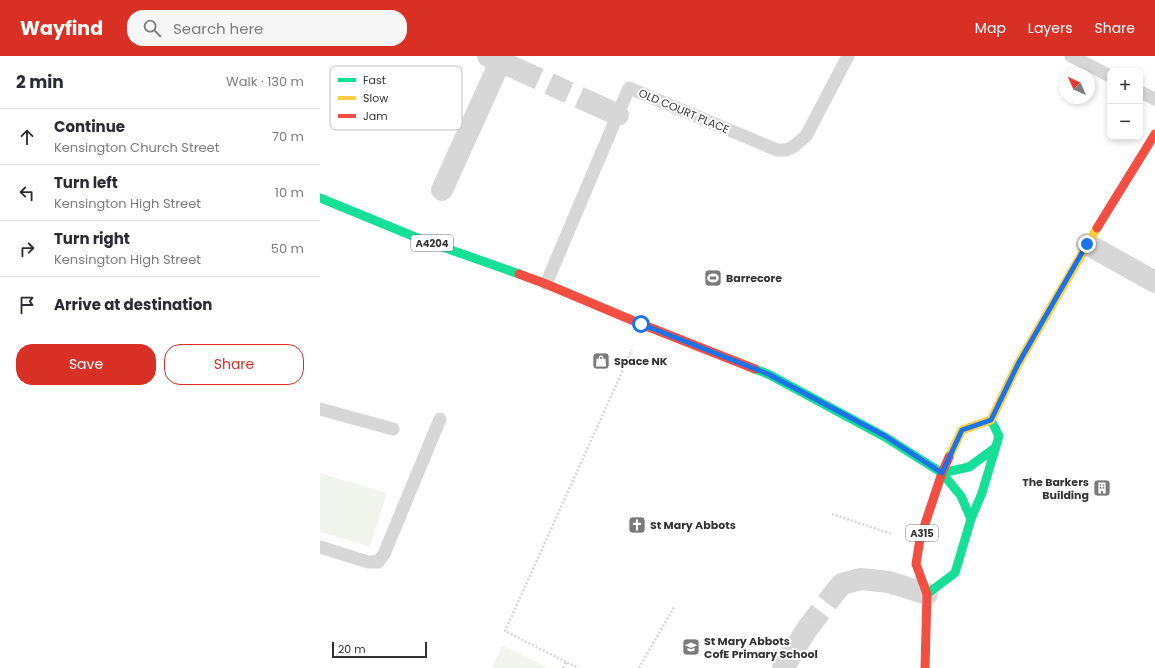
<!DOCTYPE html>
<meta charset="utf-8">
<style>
:root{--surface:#fff;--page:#f7f7f7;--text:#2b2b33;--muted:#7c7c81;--line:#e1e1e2;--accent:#d93025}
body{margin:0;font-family:Poppins,sans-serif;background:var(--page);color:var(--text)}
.controls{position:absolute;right:12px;top:12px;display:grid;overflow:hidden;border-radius:8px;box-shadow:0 2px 6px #0003}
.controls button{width:36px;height:36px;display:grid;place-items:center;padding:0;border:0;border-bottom:1px solid var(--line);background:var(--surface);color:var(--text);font:20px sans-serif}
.compass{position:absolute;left:739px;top:12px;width:36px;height:36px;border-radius:50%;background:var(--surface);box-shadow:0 2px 6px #0003;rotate:315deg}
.scale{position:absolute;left:12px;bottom:10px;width:95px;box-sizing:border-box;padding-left:4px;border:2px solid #333;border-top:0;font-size:11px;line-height:14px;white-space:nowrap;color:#333;-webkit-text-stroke:3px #fff;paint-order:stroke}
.stop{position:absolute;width:12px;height:12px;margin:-9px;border:3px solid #1a73e8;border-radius:50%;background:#fff}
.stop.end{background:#1a73e8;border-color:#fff;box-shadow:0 1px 4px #0008}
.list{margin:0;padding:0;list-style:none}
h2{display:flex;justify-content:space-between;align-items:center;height:52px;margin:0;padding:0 16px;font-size:17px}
h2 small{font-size:13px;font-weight:400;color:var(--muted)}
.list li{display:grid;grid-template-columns:26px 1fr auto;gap:12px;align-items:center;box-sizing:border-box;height:56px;padding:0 16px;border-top:1px solid var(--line)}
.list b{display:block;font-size:15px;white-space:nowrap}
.list p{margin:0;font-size:13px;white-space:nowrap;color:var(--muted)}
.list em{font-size:13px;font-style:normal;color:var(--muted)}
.actions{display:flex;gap:8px;padding:12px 16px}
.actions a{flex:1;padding:9px 0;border:1px solid var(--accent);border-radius:16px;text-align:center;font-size:14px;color:var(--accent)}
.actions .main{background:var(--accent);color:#fff}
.icon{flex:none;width:22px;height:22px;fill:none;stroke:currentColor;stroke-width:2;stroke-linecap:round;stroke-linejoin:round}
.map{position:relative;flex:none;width:835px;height:612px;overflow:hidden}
header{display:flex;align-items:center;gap:24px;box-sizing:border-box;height:56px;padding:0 20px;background:var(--accent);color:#fff}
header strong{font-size:19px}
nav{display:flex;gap:22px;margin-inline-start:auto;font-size:14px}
.search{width:280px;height:36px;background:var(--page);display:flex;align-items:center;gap:10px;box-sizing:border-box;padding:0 14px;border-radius:16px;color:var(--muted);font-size:15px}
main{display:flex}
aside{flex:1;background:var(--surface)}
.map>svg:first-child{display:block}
.green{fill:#f1f5ed}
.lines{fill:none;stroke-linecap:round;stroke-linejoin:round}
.street-tunnel{stroke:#d6d6d6;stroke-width:22;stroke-dasharray:22 11;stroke-linecap:butt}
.path{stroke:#d6d6d6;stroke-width:2.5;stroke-dasharray:2 2;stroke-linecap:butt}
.lane{stroke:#d7d7d7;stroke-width:13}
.street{stroke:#d7d7d7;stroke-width:22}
.fast{stroke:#16e098;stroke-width:9}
.slow{stroke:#ffcf43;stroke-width:9}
.jam{stroke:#f24e42;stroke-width:9}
.route{stroke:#1a73e8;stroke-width:5}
.labels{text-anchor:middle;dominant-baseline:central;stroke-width:4;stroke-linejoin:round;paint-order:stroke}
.shield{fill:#fff;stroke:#707070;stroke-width:1}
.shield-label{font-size:10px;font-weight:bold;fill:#333}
.street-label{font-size:11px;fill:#333;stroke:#fff}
.poi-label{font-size:11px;font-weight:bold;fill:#333;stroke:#fff;text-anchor:start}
.key{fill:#fff;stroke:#c2c2c2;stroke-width:1}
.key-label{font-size:11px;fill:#333}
</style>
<header>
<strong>Wayfind</strong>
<div class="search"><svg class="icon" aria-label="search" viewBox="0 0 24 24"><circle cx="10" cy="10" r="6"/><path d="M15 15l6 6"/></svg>Search here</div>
<nav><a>Map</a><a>Layers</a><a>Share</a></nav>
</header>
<main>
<aside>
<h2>2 min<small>Walk · 130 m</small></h2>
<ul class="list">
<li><svg class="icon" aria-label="ahead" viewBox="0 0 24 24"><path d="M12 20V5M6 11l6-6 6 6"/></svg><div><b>Continue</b><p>Kensington Church Street</p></div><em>70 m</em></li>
<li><svg class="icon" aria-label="left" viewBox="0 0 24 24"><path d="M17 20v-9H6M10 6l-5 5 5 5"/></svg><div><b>Turn left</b><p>Kensington High Street</p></div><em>10 m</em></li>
<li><svg class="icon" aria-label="right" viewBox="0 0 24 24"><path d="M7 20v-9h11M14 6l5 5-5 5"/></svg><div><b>Turn right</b><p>Kensington High Street</p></div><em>50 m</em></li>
<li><svg class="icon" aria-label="arrive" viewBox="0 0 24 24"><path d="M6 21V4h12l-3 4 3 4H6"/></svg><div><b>Arrive at destination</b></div></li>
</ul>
<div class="actions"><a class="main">Save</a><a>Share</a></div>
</aside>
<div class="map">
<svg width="835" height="612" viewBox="0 0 835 612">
<rect width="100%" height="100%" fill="#fff"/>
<!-- green -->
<g class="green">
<polygon points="0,417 67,437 50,491 0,476"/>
<polygon points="182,590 229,612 172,612"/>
</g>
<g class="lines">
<!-- street-tunnel -->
<g class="street-tunnel">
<polyline points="199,14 274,48"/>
<polyline points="487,573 516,535"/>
</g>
<!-- path -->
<g class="path">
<polyline points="512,458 572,478"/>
<polyline points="246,606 185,575 312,294"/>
<polyline points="243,612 246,606 259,612"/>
<polyline points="319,612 354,551"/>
</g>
<!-- lane -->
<g class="lane">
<polyline points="751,0 790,20"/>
<polyline points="820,36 835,43"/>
<polyline points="226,228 309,32 457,94 466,94 473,91 486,80 528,0"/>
<polyline points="0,353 73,373"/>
<polyline points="0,491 48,506 58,506 64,498 120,363"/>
</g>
<!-- street -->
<g class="street">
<polyline points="168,0 199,14"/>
<polyline points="274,48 298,59"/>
<polyline points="122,134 180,6"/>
<polyline points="767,188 835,226"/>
<polyline points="516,535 522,528 541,523 569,526 607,538"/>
<polyline points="463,612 487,573"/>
</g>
<!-- fast -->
<g class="fast">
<polyline points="0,142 100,183 199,218"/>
<polyline points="435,313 448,318 565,381 622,417 641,440 651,463"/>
<polyline points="622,417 649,411 675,392"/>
<polyline points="607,538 635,517 651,463 662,437 679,380 671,364"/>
</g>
<!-- slow -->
<polyline class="slow" points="629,401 642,374 671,364 698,308 777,172"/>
<!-- jam -->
<g class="jam">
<polyline points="777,172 835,78"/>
<polyline points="199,218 226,228 321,268 435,313"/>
<polyline points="605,612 607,538 596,508 600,483 622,417 629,401"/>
</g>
</g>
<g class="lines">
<!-- route -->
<polyline class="route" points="321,268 448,318 565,380 622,417 642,374 671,364 698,308 767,188"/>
</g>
<!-- icons -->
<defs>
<g id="stadium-square" transform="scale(0.9)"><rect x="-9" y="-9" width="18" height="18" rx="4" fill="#7a7a7a" stroke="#fff"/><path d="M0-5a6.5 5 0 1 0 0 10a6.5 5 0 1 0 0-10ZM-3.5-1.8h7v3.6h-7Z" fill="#fff"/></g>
<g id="shop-square" transform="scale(0.9)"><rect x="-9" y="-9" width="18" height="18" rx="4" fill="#7a7a7a" stroke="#fff"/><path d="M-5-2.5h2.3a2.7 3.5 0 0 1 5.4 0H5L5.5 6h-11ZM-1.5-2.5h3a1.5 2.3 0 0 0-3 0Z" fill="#fff"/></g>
<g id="building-square" transform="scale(0.9)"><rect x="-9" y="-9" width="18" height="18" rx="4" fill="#7a7a7a" stroke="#fff"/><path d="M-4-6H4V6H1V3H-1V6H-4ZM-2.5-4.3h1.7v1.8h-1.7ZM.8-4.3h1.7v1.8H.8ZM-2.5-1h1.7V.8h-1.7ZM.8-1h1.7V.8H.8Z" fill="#fff"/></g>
<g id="church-square" transform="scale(0.9)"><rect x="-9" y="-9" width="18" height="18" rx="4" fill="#7a7a7a" stroke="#fff"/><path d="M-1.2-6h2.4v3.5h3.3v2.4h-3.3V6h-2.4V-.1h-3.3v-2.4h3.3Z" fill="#fff"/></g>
<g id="school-square" transform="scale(0.9)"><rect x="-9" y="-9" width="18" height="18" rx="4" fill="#7a7a7a" stroke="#fff"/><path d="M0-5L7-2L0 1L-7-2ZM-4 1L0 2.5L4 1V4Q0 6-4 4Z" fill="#fff"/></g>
</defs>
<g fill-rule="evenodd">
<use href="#stadium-square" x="393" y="222"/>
<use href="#shop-square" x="281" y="305"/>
<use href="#building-square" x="782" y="432"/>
<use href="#church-square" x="317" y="469"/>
<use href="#school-square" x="371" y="591"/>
</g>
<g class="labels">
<!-- shield labels -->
<g class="shield">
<rect x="91" y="179" width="42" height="16" rx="3"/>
<rect x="586" y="469" width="32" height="16" rx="3"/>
</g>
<g class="shield-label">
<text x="112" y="187">A4204</text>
<text x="602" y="477">A315</text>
</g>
<!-- street labels -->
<g class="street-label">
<text transform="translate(364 55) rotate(23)">OLD COURT PLACE</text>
</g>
<!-- poi labels -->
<g class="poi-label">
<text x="406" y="222">Barrecore</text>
<text x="294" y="305">Space NK</text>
<text x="769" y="426" text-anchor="end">The Barkers<tspan x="769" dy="13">Building</tspan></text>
<text x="330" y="469">St Mary Abbots</text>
<text x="384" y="585">St Mary Abbots<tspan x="384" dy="13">CofE Primary School</tspan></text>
</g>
</g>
<!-- legend -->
<rect x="10" y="10" width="132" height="64" rx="6" class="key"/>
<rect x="18" y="22" width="18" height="4" fill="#16e098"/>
<rect x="18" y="40" width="18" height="4" fill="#ffcf43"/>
<rect x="18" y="58" width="18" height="4" fill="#f24e42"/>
<g class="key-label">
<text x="43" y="28">Fast</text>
<text x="43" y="46">Slow</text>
<text x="43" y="64">Jam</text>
</g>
</svg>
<div class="controls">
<button>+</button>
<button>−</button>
</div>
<svg class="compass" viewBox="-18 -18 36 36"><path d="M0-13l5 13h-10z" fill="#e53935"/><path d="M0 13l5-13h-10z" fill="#7c7c81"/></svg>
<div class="scale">20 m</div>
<div class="stop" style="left:321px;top:268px"></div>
<div class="stop end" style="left:767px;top:188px"></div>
</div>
</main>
